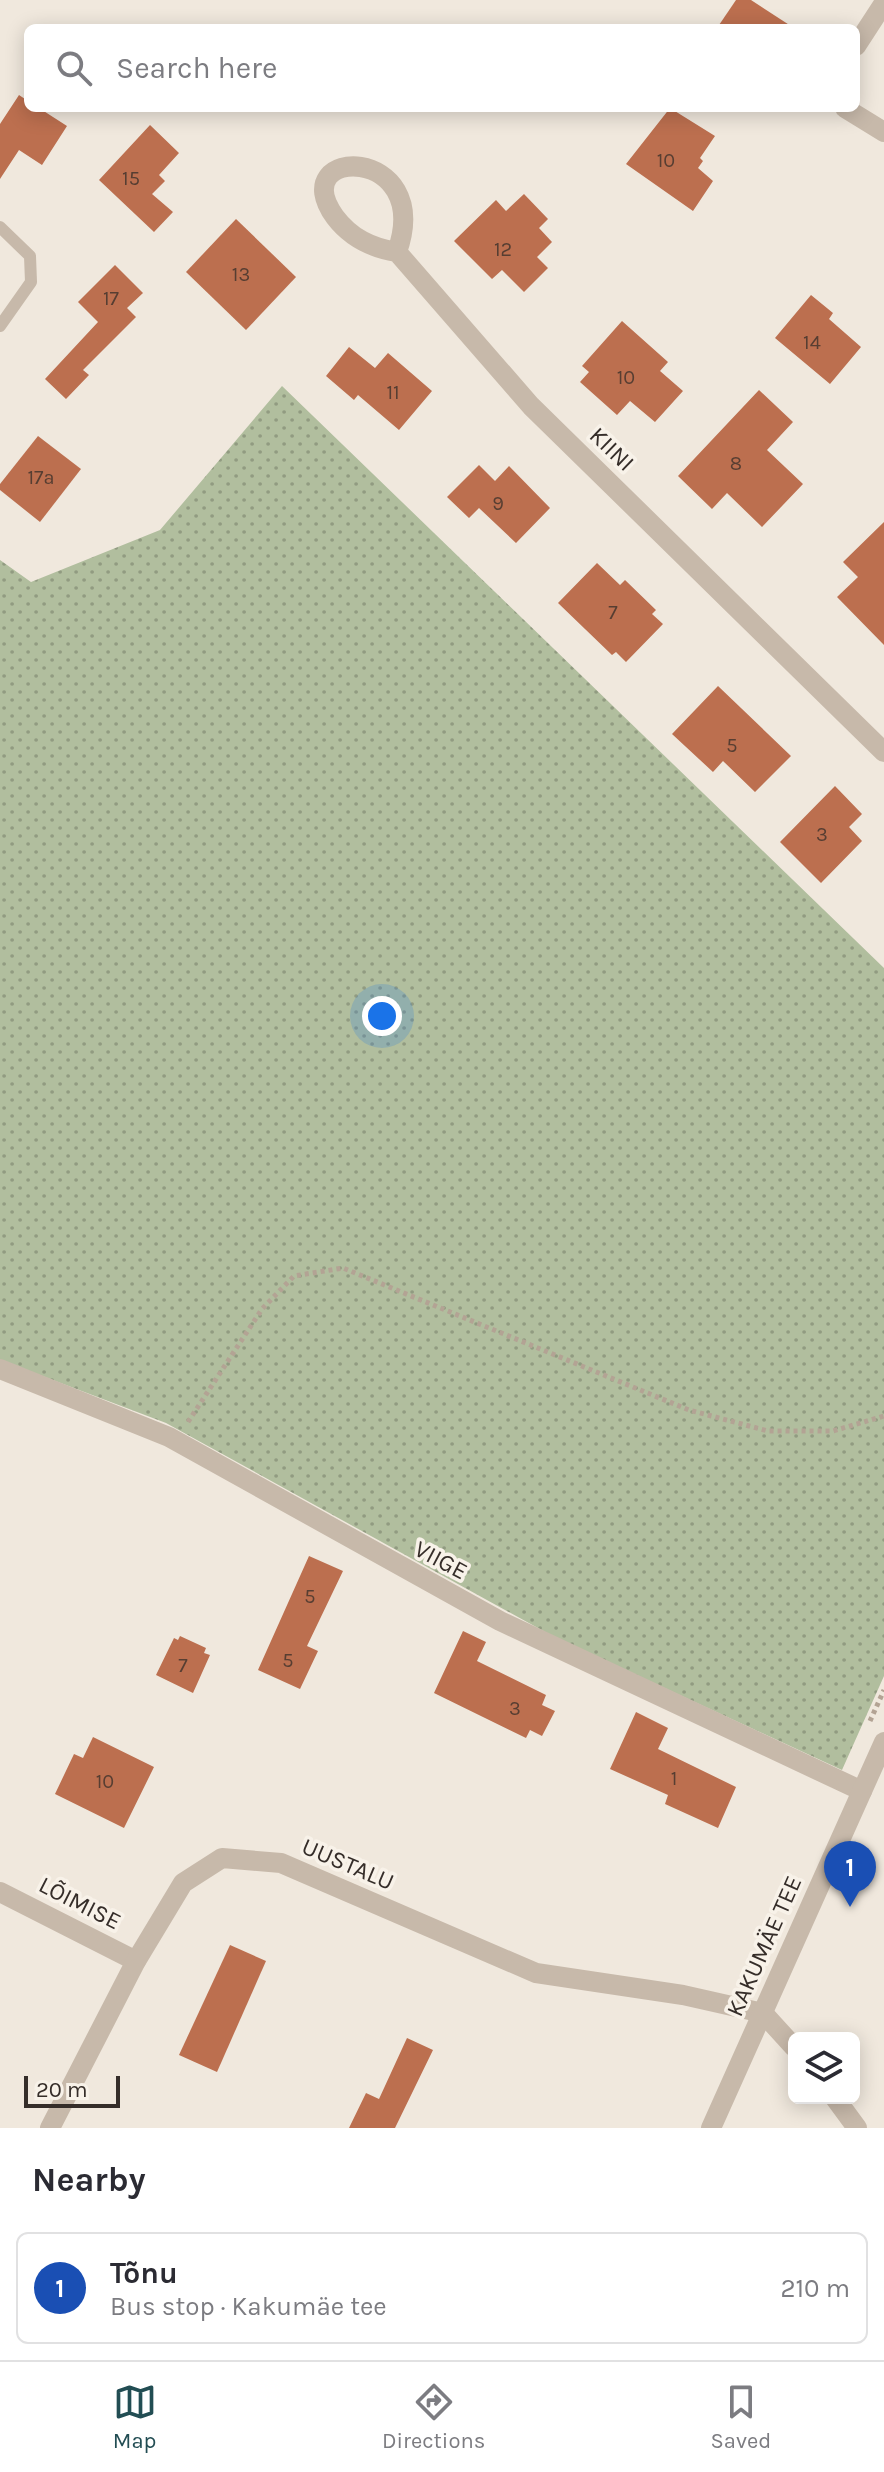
<!DOCTYPE html>
<meta charset="utf-8">
<style>
:root{--surface:#fff;--page:#f2f2f3;--text:#2b2b33;--muted:#7c7c81;--line:#e1e1e2;--accent:#224d53}
body{margin:0;font-family:Karla,sans-serif;background:var(--page);color:var(--text)}
.controls{position:absolute;right:24px;bottom:24px;display:grid;overflow:hidden;border-radius:12px;box-shadow:0 4px 20px #0003}
.controls button{width:72px;height:72px;display:grid;place-items:center;padding:0;border:0;border-bottom:2px solid var(--line);background:var(--surface);color:var(--text);font:40px sans-serif}
.scale{position:absolute;left:24px;bottom:20px;width:96px;box-sizing:border-box;padding-left:8px;border:4px solid #352d29;border-top:0;font-size:22px;line-height:28px;white-space:nowrap;color:#352d29;-webkit-text-stroke:6px #f8f2e9;paint-order:stroke}
.you{position:absolute;left:382px;top:1016px;width:28px;height:28px;margin:-20px;border:6px solid #fff;border-radius:50%;background:#1a73e8;box-shadow:0 0 0 12px #1a73e833}
.badge{display:grid;place-items:center;width:52px;height:52px;border-radius:50%;background:var(--accent);color:#fff;font-size:26px;font-weight:700}
.pin{position:absolute;translate:-50% -66px;filter:drop-shadow(0 2px 4px #0008)}
.pin::after{content:'';position:absolute;top:42px;width:28px;height:24px;background:inherit;clip-path:polygon(0 0,100% 0,50% 100%)}
.list{margin:0;padding:0;list-style:none}
h2{display:flex;justify-content:space-between;align-items:center;height:104px;margin:0;padding:0 32px;font-size:34px}
h2 small{font-size:26px;font-weight:400;color:var(--muted)}
.list li{display:grid;grid-template-columns:52px 1fr auto;gap:24px;align-items:center;box-sizing:border-box;height:112px;margin:0 16px 16px;padding:0 16px;border:2px solid var(--line);border-radius:12px}
.list b{display:block;font-size:30px;white-space:nowrap}
.list p{margin:0;font-size:26px;white-space:nowrap;color:var(--muted)}
.list em{font-size:26px;font-style:normal;color:var(--muted)}
.icon{flex:none;width:44px;height:44px;fill:none;stroke:currentColor;stroke-width:2;stroke-linecap:round;stroke-linejoin:round}
.map{position:relative;flex:none;width:884px;height:2128px;overflow:hidden}
.search{position:absolute;background:var(--surface);box-shadow:0 4px 20px #0003;left:24px;right:24px;top:24px;height:88px;display:flex;align-items:center;gap:20px;box-sizing:border-box;padding:0 28px;border-radius:12px;color:var(--muted);font-size:30px}
.sheet{height:232px;background:var(--surface)}
nav{display:flex;justify-content:space-around;align-items:center;box-sizing:border-box;height:112px;border-top:2px solid var(--line);background:var(--surface);font-size:22px;color:var(--muted)}
nav a{display:grid;justify-items:center;gap:4px}
nav .on{color:var(--accent)}
.map>svg:first-child{display:block}
.grass{fill:url(#grass-dots)}
.building{fill:#bc6f4f}
.lines{fill:none;stroke-linecap:round;stroke-linejoin:round}
.path{stroke:#b3a394;stroke-width:5;stroke-dasharray:4 4;stroke-linecap:butt}
.service{stroke:#c7b9aa;stroke-width:12}
.minor{stroke:#c7b9aa;stroke-width:20}
.tertiary{stroke:#c7b9aa;stroke-width:20}
.labels{text-anchor:middle;dominant-baseline:central;stroke-width:7;stroke-linejoin:round;paint-order:stroke}
.number-label{font-size:20px;fill:#573e32}
.street-label{font-size:24px;fill:#352d29;stroke:#f8f2e9}
</style>
<div class="map">
<svg width="884" height="2128" viewBox="0 0 884 2128">
<defs>
<pattern id="grass-dots" width="8" height="8" patternUnits="userSpaceOnUse" patternTransform="scale(2)"><rect width="8" height="8" fill="#b1be9e"/><path d="M2 2h.1M6 6h.1" fill="none" stroke="#919b81" stroke-width="1.8" stroke-linecap="round"/></pattern>
</defs>
<rect width="100%" height="100%" fill="#f0e8dd"/>
<!-- grass -->
<polygon class="grass" points="282,386 884,968 884,1676 842,1770 556,1638 166,1423 0,1360 0,560 31,582 160,530"/>
<!-- building -->
<g class="building">
<polygon points="736,0 751,0 794,28 717,28"/>
<polygon points="19,95 28,101 28,108 39,108 67,126 42,165 19,150 0,179 0,124"/>
<polygon points="670,108 715,136 700,158 703,161 698,168 713,181 693,211 626,164"/>
<polygon points="150,125 179,153 159,175 165,181 152,194 173,212 154,232 99,180"/>
<polygon points="524,194 548,219 539,228 552,242 537,257 548,268 524,292 502,270 492,279 454,241 496,200 506,211"/>
<polygon points="236,219 296,277 246,330 186,272"/>
<polygon points="115,265 143,293 127,308 136,317 83,370 89,375 66,399 45,379 98,322 78,302"/>
<polygon points="811,295 833,313 829,319 861,347 830,384 775,338"/>
<polygon points="622,321 668,362 660,371 683,391 655,422 630,401 617,415 580,382 589,372 582,366"/>
<polygon points="349,347 375,368 388,353 432,391 399,430 358,395 354,400 326,376"/>
<polygon points="759,390 793,422 767,450 803,484 762,527 727,493 712,509 678,476"/>
<polygon points="38,436 81,469 40,522 0,490 0,484"/>
<polygon points="479,465 495,481 509,466 550,508 516,543 479,508 469,518 447,497"/>
<polygon points="884,522 884,645 837,597 858,577 843,562"/>
<polygon points="597,563 620,585 625,580 656,610 652,614 663,624 626,662 616,652 612,655 558,603"/>
<polygon points="718,686 791,756 755,792 723,761 713,772 672,734"/>
<polygon points="835,786 862,814 849,827 862,841 821,883 780,842"/>
<polygon points="309,1556 343,1571 307,1646 318,1651 300,1689 258,1670"/>
<polygon points="463,1631 486,1642 477,1661 546,1695 542,1705 555,1711 542,1736 530,1730 526,1738 434,1693"/>
<polygon points="180,1636 206,1648 204,1653 210,1655 193,1693 156,1675 174,1638 178,1640"/>
<polygon points="636,1712 668,1728 658,1749 736,1787 718,1828 665,1804 668,1795 610,1769"/>
<polygon points="93,1737 154,1767 124,1828 55,1794 74,1754 83,1758"/>
<polygon points="230,1945 266,1961 217,2072 179,2055"/>
<polygon points="407,2038 433,2050 395,2128 349,2128 366,2093 379,2099"/>
</g>
<g class="lines">
<!-- path -->
<g class="path">
<polyline points="188,1422 262,1309 294,1276 343,1268 689,1410 768,1431 833,1431 884,1416"/>
<polyline points="870,1721 884,1690"/>
</g>
<!-- service -->
<polyline class="service" points="0,227 30,256 31,282 0,326"/>
<!-- minor -->
<g class="minor">
<polyline points="856,46 884,3"/>
<polyline points="845,108 884,132"/>
<path d="M397,252C435,144 283,145 335,217C351,238 371,248 397,252L531,406L884,752"/>
<polyline points="0,1369 169,1437 500,1621 862,1791"/>
<polyline points="0,1892 136,1961"/>
<polyline points="835,2098 857,2128"/>
<polyline points="50,2128 136,1961 183,1883 222,1858 281,1863 536,1973 683,1995 763,2013 794,2047"/>
</g>
<!-- tertiary -->
<polyline class="tertiary" points="711,2128 884,1742"/>
</g>
<g class="labels">
<!-- number labels -->
<g class="number-label">
<text x="666" y="160">10</text>
<text x="131" y="178">15</text>
<text x="503" y="249">12</text>
<text x="241" y="274">13</text>
<text x="111" y="298">17</text>
<text x="812" y="342">14</text>
<text x="626" y="377">10</text>
<text x="393" y="392">11</text>
<text x="736" y="463">8</text>
<text x="41" y="477">17a</text>
<text x="498" y="503">9</text>
<text x="613" y="612">7</text>
<text x="732" y="745">5</text>
<text x="822" y="834">3</text>
<text x="310" y="1596">5</text>
<text x="288" y="1660">5</text>
<text x="183" y="1665">7</text>
<text x="515" y="1708">3</text>
<text x="674" y="1778">1</text>
<text x="105" y="1781">10</text>
</g>
<!-- street labels -->
<g class="street-label">
<text transform="translate(612 449) rotate(44)">KIINI</text>
<text transform="translate(441 1560) rotate(28)">VIIGE</text>
<text transform="translate(348 1864) rotate(23)">UUSTALU</text>
<text transform="translate(80 1903) rotate(27)">LÕIMISE</text>
<text transform="translate(764 1946) rotate(-66)">KAKUMÄE TEE</text>
</g>
</g>
</svg>
<div class="controls">
<button><svg class="icon" aria-label="layers" viewBox="0 0 24 24"><path d="M12 4l9 5-9 5-9-5zM3 14l9 5 9-5"/></svg></button>
</div>
<div class="scale">20 m</div>
<div class="you"></div>
<div class="pin badge" style="left:850px;top:1907px;background:#1a4fb4">1</div>
<div class="search"><svg class="icon" aria-label="search" viewBox="0 0 24 24"><circle cx="10" cy="10" r="6"/><path d="M15 15l6 6"/></svg>Search here</div>
</div>
<section class="sheet">
<h2>Nearby<small></small></h2>
<ul class="list">
<li><span class="badge" style="background:#1a4fb4">1</span><div><b>Tõnu</b><p>Bus stop · Kakumäe tee</p></div><em>210 m</em></li>
</ul>
</section>
<nav>
<a class="on"><svg class="icon" aria-label="map" viewBox="0 0 24 24"><path d="M3 6l6-2 6 2 6-2v14l-6 2-6-2-6 2zM9 4v14M15 6v14"/></svg>Map</a>
<a><svg class="icon" aria-label="directions" viewBox="0 0 24 24"><path d="M12 3l9 9-9 9-9-9zM9 14v-3h6M13 9l2 2-2 2"/></svg>Directions</a>
<a><svg class="icon" aria-label="saved" viewBox="0 0 24 24"><path d="M7 4h10v16l-5-4-5 4z"/></svg>Saved</a>
</nav>
